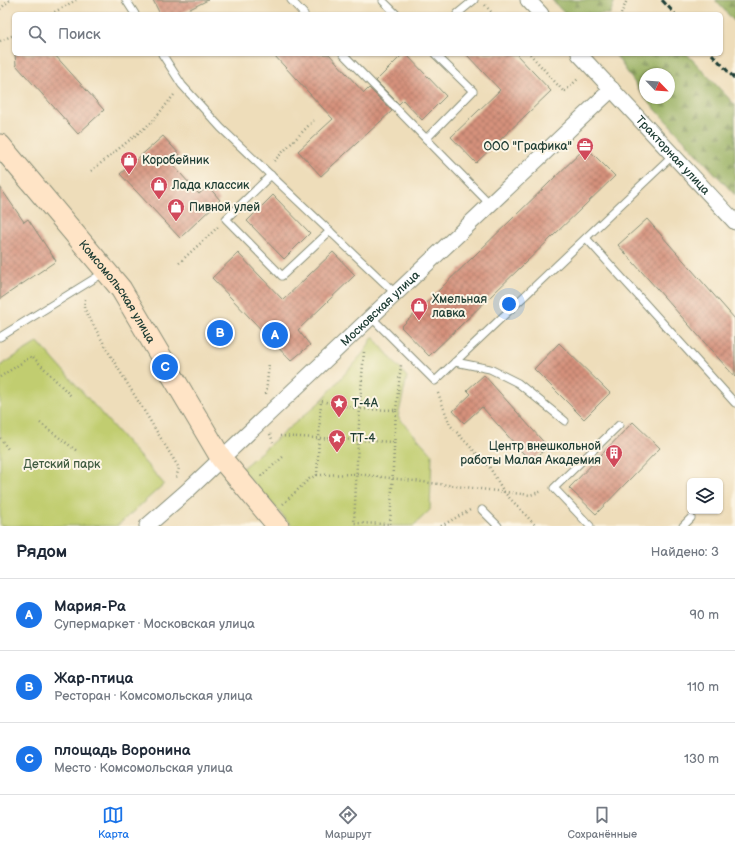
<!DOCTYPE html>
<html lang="ru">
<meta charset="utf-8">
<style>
:root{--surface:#fff;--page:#f2f2f3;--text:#1f2937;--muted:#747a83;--line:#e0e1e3;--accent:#1a73e8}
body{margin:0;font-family:"Balsamiq Sans",sans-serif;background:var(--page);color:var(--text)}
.controls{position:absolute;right:12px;bottom:12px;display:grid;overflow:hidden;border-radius:6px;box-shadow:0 1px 3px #0004}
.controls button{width:36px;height:36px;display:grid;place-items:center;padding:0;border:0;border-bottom:1px solid var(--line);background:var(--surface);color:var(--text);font:20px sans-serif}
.compass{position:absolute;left:639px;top:68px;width:36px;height:36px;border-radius:50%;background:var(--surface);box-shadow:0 1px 3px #0004;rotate:115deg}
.you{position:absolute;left:509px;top:304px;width:14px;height:14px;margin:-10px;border:3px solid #fff;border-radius:50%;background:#1a73e8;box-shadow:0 0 0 6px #1a73e833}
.badge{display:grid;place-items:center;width:26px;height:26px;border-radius:50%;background:var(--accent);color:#fff;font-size:13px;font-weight:700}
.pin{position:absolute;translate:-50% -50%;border:2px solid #fff;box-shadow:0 1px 4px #0006}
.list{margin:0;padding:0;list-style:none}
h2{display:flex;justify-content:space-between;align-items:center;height:52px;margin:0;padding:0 16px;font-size:17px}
h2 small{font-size:13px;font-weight:400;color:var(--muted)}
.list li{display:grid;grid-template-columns:26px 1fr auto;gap:12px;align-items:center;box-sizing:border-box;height:72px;padding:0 16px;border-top:1px solid var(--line)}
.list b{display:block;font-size:15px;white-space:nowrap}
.list p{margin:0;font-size:13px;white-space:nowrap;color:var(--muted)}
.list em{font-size:13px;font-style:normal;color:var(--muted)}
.icon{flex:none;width:22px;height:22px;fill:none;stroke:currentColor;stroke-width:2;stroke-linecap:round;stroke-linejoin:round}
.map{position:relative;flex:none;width:735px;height:526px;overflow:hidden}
.search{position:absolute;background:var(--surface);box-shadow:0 1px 3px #0004;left:12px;right:12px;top:12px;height:44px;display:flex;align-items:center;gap:10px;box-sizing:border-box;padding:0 14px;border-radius:6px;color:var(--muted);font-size:15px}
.sheet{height:268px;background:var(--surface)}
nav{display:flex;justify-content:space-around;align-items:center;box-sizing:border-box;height:56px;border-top:1px solid var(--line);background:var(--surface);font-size:11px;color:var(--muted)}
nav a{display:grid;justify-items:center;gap:2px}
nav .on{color:var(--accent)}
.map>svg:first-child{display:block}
.forest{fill:url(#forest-firs);stroke:#5c764b;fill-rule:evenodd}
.park{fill:#c1cd6f;stroke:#708552}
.building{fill:url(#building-cross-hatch)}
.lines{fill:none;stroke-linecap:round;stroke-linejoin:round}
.lane-casing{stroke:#868d77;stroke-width:9}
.street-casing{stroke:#868d77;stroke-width:17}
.secondary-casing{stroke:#868d77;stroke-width:23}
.path{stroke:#868d77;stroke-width:2.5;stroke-dasharray:1 3;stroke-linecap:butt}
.lane{stroke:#fff;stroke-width:7}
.street{stroke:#fff;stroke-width:15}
.secondary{stroke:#ffe4c6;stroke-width:21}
.rail{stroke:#1f3d34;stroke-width:3;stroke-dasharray:6 3;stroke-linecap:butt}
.labels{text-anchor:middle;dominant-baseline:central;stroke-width:4;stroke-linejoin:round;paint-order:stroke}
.poi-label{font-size:12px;fill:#1f3d34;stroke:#fcf5e5;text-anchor:start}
.street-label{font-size:12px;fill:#1f3d34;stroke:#fcf5e5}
.park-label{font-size:12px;fill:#3f5a40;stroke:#fcf5e5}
</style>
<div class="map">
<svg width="735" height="526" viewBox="0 0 735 526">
<defs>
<pattern id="forest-firs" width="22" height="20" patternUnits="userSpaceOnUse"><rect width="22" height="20" fill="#98b062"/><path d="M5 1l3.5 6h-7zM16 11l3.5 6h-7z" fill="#7b9052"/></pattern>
<pattern id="building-cross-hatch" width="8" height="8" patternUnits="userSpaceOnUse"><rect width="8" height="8" fill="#d5917b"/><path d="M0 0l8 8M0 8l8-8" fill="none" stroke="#ac7866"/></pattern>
</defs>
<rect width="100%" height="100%" fill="#fcf5e5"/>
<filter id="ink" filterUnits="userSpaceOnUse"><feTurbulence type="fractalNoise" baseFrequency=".025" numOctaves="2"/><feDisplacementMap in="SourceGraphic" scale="8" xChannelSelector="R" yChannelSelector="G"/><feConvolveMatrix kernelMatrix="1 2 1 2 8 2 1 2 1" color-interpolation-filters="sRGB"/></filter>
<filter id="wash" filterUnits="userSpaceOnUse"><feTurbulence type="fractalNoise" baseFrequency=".012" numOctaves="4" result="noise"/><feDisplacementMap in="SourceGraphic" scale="16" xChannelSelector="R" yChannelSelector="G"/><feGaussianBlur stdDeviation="0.9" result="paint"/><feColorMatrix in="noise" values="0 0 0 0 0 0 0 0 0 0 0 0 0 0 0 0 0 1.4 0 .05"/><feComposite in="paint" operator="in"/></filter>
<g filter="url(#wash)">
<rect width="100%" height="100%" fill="#eeddba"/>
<!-- forest -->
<g class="forest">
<polygon points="552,0 615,0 610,14 565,14"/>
<polygon points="716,0 735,0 735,22 716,1"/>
<path d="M615,54H687L735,105V195L645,98ZM645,74H669V98H645Z"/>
</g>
<!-- park -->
<g class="park">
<polygon points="373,337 407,377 398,417 432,454 430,510 413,526 292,526 241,469 321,401 364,352"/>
<polygon points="38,342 164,484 117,526 0,526 0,366"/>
</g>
<g id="blocks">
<!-- building -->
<g class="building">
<polygon points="153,0 208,0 180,14 160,14"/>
<polygon points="15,54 54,54 104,110 78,134 16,65"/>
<polygon points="273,54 329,54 364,93 369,88 392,111 321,176 298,151 333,119"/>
<polygon points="403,54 406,54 446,96 422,120 403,100 399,104 376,81"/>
<polygon points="466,54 516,54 551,91 476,163 451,137 500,90"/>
<polygon points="163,136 180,155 171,163 199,194 208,186 220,200 180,238 120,174"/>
<polygon points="586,147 615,176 429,356 401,327"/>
<polygon points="0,187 24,222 28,219 56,261 0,299"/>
<polygon points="273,195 310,233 284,259 247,221"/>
<polygon points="647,219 735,319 735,377 618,245"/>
<polygon points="333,252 355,275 298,330 310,345 291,361 212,278 238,253 283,300"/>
<polygon points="559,343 610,393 584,419 534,369"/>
<polygon points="484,375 548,447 531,462 482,407 464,423 453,411 471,394 467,390"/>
<polygon points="633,422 660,448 596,514 569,488"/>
</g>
</g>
</g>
<g filter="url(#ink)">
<use href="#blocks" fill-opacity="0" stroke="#868d77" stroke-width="1"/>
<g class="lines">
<!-- lane casing -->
<g class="lane-casing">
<g id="lane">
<polyline points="126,0 135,14"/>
<polyline points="291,0 304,14"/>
<polyline points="383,1 396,14"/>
<polyline points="457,14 474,0"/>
<polyline points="162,54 182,85 221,128 395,293"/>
<polyline points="343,54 490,204"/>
<polyline points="426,139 473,91 435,54"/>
<polyline points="271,175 226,219 282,276 330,231"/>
<polyline points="586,238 735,403"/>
<polyline points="371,317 435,381 673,155"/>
<polyline points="0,337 105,272"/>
<polyline points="455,362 490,369 518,383 565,421"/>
<polyline points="482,510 498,526"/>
<polyline points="590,526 554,488 619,425"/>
<polyline points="683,526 691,518"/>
</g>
</g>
<!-- street casing -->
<g class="street-casing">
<g id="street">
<polyline points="528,0 541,14"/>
<path id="s1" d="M579,54L735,222"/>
<path id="s2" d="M147,526L186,492L612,89"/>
</g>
</g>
<!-- secondary casing -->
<g class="secondary-casing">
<g id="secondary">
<path id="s3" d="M0,145L121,289L221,458L278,526"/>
</g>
</g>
<!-- path -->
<g class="path">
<polyline points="485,5 493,14"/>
<polyline points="0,9 10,0"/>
<polyline points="51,14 76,0"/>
<polyline points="621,14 627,0"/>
<polyline points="0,41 14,35"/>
<polyline points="530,54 564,92 579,78"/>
<polyline points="274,161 314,120"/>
<polyline points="91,171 152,122 174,95"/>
<polyline points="179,263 218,227"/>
<polyline points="85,299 84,308 113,360 179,468 176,478"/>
<path d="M364,352C359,409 357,466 354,523L390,524"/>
<polyline points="0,377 32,356 71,396"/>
<polyline points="438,393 450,425 490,468 504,492 536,526"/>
<polyline points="266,394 269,363"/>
<polyline points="396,410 401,365"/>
<polyline points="40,423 77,451"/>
<polyline points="270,434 273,442"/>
<polyline points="280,436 393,442"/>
<polyline points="0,438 8,449"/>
<polyline points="317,475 357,474 530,495 543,491"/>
<polyline points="261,476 284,456"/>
<polyline points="283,504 309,479 317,475 321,401 359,409 396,410 390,526"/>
<polyline points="441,526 470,510"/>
</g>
<!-- lane -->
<use href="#lane" class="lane"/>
<!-- street -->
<use href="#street" class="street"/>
<!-- secondary -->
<use href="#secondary" class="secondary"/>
<!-- rail -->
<g class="rail">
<polyline points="662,0 675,14"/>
<polyline points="712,54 735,79"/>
</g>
</g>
</g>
<!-- icons -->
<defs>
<g id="office-pin" transform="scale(0.9)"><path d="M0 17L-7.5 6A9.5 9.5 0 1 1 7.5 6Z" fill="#d1495b" stroke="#fcf5e5"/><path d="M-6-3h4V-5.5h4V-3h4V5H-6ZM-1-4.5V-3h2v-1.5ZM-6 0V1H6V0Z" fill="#fff"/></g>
<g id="shop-pin" transform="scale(0.9)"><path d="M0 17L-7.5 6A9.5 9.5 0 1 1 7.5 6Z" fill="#d1495b" stroke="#fcf5e5"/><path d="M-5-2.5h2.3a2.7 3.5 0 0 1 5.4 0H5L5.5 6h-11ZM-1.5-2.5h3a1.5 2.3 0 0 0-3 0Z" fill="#fff"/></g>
<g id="sight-pin" transform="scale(0.9)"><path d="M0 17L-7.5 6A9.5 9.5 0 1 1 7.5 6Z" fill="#d1495b" stroke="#fcf5e5"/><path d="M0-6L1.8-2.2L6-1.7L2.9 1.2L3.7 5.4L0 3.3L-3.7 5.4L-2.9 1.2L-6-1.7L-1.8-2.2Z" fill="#fff"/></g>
<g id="building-pin" transform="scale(0.9)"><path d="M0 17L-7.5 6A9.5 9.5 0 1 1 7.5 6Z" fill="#d1495b" stroke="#fcf5e5"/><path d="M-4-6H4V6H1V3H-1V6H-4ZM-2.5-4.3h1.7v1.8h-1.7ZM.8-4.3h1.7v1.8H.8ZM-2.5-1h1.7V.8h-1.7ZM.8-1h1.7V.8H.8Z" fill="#fff"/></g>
</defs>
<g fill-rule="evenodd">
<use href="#office-pin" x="585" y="146"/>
<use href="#shop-pin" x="129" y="160"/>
<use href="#shop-pin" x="159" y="185"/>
<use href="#shop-pin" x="176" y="207"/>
<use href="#shop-pin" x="419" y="306"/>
<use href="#sight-pin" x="339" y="403"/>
<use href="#sight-pin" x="337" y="438"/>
<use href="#building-pin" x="614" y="453"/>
</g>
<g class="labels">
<!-- poi labels -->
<g class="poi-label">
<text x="572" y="146" text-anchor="end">ООО "Графика"</text>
<text x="142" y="160">Коробейник</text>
<text x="172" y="185">Лада классик</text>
<text x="189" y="207">Пивной улей</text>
<text x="432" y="299">Хмельная<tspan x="432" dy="14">лавка</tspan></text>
<text x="352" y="403">Т-4А</text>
<text x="350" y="438">ТТ-4</text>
<text x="601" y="446" text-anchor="end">Центр внешкольной<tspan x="601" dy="14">работы Малая Академия</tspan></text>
</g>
<!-- street labels -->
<g class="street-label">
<text stroke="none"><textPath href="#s1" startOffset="138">Тракторная улица</textPath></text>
<text stroke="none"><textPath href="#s3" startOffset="188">Комсомольская улица</textPath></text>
<text stroke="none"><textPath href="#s2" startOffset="319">Московская улица</textPath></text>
</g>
<!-- park labels -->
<g class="park-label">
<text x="62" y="464">Детский парк</text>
</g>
</g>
</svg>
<div class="controls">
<button><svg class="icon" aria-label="layers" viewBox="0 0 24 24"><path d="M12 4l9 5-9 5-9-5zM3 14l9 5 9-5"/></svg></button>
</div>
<svg class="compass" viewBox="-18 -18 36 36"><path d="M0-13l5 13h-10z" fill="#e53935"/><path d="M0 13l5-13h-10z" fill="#747a83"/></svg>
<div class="you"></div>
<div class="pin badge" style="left:275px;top:335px">A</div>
<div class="pin badge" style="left:220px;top:333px">B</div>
<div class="pin badge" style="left:165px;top:367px">C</div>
<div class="search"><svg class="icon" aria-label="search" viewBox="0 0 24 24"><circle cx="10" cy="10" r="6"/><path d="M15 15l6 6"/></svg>Поиск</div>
</div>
<section class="sheet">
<h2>Рядом<small>Найдено: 3</small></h2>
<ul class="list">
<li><span class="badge">A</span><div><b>Мария-Ра</b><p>Супермаркет · Московская улица</p></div><em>90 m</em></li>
<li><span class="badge">B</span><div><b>Жар-птица</b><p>Ресторан · Комсомольская улица</p></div><em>110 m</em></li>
<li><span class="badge">C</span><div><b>площадь Воронина</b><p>Место · Комсомольская улица</p></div><em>130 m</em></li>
</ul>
</section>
<nav>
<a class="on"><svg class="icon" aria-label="map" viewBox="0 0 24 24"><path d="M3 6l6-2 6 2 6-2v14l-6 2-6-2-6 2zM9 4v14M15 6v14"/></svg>Карта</a>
<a><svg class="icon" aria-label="directions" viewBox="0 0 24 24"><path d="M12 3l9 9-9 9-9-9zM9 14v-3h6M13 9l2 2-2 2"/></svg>Маршрут</a>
<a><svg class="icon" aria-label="saved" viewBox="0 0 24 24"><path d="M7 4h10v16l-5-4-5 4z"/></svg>Сохранённые</a>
</nav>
